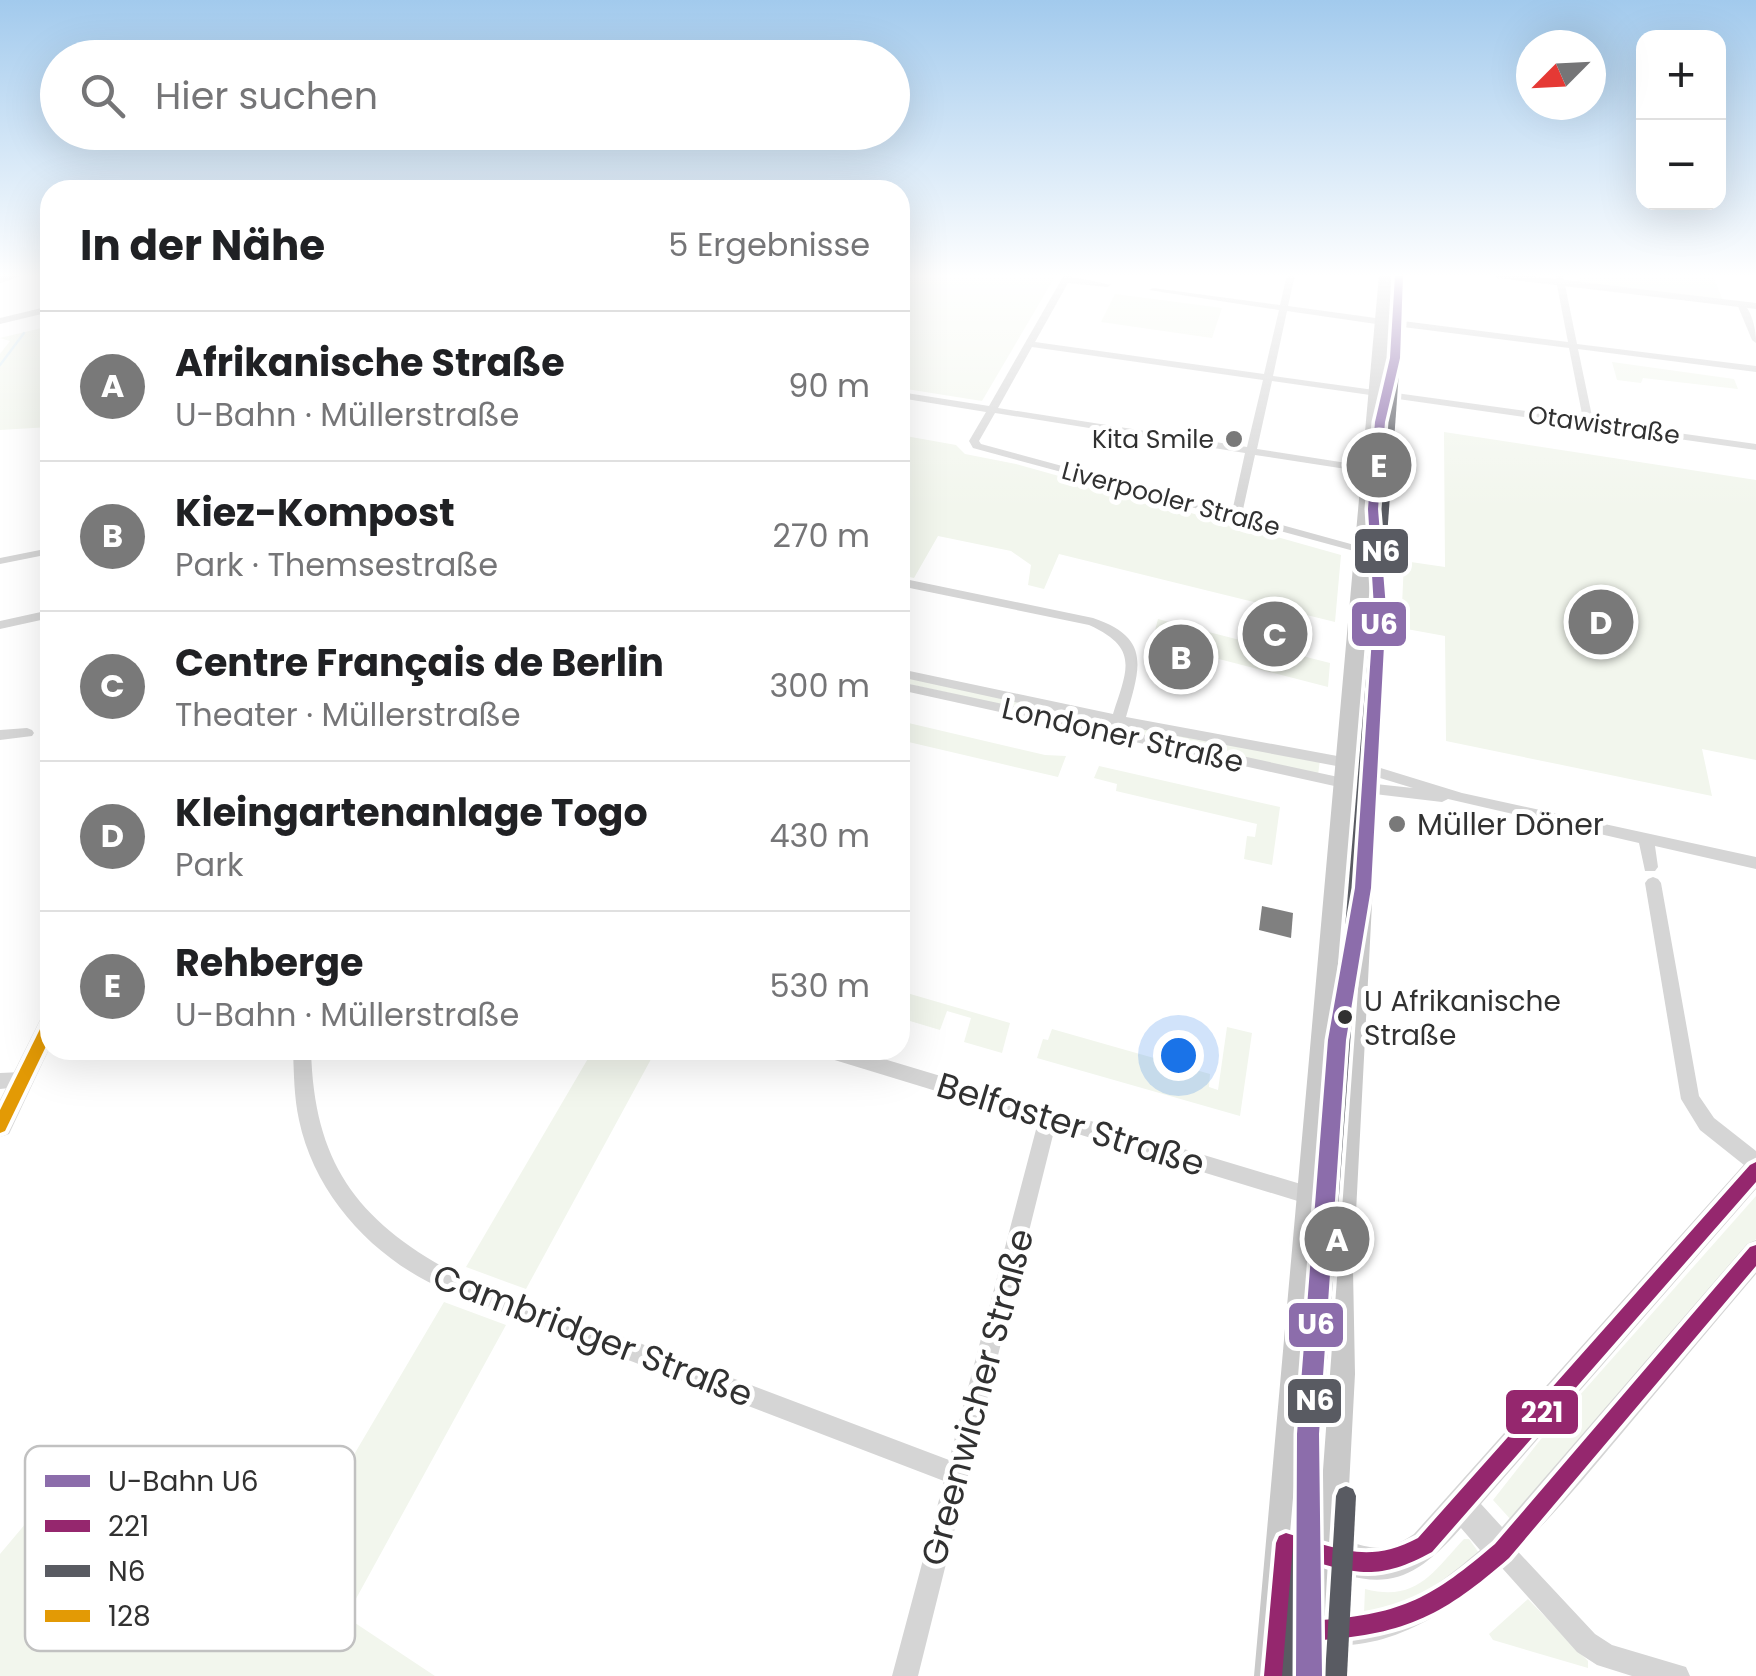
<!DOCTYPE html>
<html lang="de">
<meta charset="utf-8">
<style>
:root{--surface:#fff;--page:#f2f2f2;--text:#202124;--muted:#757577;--line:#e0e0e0;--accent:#797979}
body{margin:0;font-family:Poppins,sans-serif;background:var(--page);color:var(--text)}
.controls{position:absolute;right:30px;top:30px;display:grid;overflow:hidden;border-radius:20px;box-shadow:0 10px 40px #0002}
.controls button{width:90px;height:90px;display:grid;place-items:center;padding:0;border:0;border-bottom:2px solid var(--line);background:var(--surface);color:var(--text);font:50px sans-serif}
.compass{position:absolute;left:1516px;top:30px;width:90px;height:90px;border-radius:50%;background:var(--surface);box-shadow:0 10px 40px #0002;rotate:246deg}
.you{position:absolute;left:1178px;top:1055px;width:35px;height:35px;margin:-25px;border:8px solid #fff;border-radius:50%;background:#1a73e8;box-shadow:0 0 0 15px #1a73e833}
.badge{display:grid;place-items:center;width:65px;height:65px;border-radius:50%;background:var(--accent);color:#fff;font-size:32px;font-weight:700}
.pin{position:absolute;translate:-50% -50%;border:5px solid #fff;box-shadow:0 2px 10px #0006}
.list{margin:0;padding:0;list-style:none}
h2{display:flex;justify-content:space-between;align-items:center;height:130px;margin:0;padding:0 40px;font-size:42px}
h2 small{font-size:32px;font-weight:400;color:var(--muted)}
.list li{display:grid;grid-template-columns:65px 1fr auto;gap:30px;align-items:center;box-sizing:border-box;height:150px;padding:0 40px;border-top:2px solid var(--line)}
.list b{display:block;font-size:38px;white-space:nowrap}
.list p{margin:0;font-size:32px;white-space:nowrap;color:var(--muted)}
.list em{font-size:32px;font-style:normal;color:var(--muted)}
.icon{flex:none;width:55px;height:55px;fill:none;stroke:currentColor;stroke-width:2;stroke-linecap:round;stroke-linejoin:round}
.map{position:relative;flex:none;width:1756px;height:1676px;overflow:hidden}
.search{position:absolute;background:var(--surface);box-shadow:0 10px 40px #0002;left:40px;top:40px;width:870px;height:110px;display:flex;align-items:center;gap:25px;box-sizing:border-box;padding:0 35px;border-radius:55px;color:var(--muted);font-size:38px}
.panel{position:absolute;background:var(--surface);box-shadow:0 10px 40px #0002;left:40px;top:180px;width:870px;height:880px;border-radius:30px}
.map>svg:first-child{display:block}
.green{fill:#f2f6ed}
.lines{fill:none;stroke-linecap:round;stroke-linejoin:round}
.stream{stroke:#d9ebf4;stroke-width:2.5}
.building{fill:#808080}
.minor{fill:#d5d5d5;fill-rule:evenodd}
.tertiary{fill:#d5d5d5;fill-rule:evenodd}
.secondary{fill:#cfcfcf;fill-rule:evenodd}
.primary{fill:#c9c9c9;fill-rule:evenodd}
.bus-1-casing{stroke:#fff;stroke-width:8}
.bus-2-casing{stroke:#fff;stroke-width:8}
.bus-3-casing{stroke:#fff;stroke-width:8}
.bus-1{fill:#95276e;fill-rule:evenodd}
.bus-2{fill:#595b62;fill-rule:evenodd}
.bus-3{fill:#e39a05;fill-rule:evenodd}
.metro-1-casing{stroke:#fff;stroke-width:7}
.metro-1{fill:#8c6dab;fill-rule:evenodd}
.poi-dot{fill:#797979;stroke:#fff;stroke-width:4}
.bus-dot{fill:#313131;stroke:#fff;stroke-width:4}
.labels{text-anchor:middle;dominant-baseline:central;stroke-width:10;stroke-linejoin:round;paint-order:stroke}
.far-street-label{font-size:25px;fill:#313131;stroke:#fff}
.far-poi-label{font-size:25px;fill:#313131;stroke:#fff;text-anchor:end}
.bus-label{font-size:28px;fill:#313131;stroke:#fff;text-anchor:start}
.street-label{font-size:30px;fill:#313131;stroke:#fff}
.poi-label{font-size:30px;fill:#313131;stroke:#fff;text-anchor:start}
.near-street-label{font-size:35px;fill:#313131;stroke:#fff}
.key{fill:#fff;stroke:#c1c1c1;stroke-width:2.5}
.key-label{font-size:28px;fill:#313131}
.line-badge{stroke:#fff;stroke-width:4}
.badge-label{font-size:28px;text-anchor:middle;font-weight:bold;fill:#fff}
</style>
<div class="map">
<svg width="1756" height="1676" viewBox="0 0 1756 1676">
<rect width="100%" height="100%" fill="#fff"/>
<!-- green -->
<g class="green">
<polygon points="900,275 1056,275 982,401 900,388"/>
<polygon points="1576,275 1713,275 1723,301 1578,284"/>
<polygon points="1115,294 1222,308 1212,338 1101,322"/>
<polygon points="50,326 50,427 0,430 0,354 10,341 0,338"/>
<polygon points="1612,362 1734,379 1738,389 1643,378 1641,383 1617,380"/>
<polygon points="1444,432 1756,480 1756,760 1702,749 1712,796 1446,741 1445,636 1401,628 1404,561 1445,567"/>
<polygon points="900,435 956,445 965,454 1016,464 1341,555 1335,622 1059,554 1044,589 1028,585 1031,565 1011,551 938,536 914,578 900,575 900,540 909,525 900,522"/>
<polygon points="1158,619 1330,663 1328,687 1215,658 1205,673 1148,657"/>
<polygon points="900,676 1108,721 1109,724 1105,728 900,682"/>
<polygon points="900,721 1045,755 1066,756 1058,777 900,740"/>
<polygon points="1136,727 1320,760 1318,775 1134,734"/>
<polygon points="1099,766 1280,807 1272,865 1244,859 1247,836 1255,837 1257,824 1116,791 1117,784 1094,778"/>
<polygon points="900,991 1010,1023 1002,1053 964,1042 971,1018 947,1011 940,1030 900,1018"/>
<polygon points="1227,1027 1252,1033 1240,1116 1037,1058 1043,1039 1048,1040 1052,1029 1210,1074 1209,1087 1218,1090"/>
<polygon points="593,1050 656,1050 526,1289 466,1267"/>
<polygon points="1756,1196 1756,1239 1512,1521 1493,1500 1541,1439"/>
<polygon points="444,1302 506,1325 346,1617 435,1676 0,1676 0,1554 90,1447 283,1575"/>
<path d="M1464,1539H1469L1479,1553C1450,1583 1406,1610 1364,1614L1365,1589C1417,1602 1432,1573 1464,1539Z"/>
<polygon points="1528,1599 1588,1661 1588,1668 1493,1640 1489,1634"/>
</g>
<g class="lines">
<!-- stream -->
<polyline class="stream" points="0,365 24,333"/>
</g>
<!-- building -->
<polygon class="building" points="1262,906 1293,913 1291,938 1259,930"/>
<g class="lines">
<!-- minor -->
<g class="minor">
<path d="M1064,275L1111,285L1107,287L1068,283L1035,342L1264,374L1279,310L1149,290L1153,288L1280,305L1287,275H1295L1288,306L1383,319L1387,322L1383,325L1287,311L1273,376L1583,419L1569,348L1395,326L1391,323L1395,320L1568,342L1555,275H1563L1577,344L1756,366V372L1578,349L1593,421L1756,444V450L1272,381L1257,449L1372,467L1377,470L1372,473L1255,455L1242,514L1369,549L1371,551L1365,554L973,448L969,441L986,412L900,398V392L989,406ZM1032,347L1263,380L1247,447L998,408ZM995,413L1245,453L1232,512L981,444L979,441Z"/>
<path d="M1741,301C1752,310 1756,329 1756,343L1752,340L1737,304Z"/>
<polygon points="50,306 50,312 0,324 0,318"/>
<polygon points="50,548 50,554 0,564 0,558"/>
<path d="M900,578L1093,618C1152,638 1140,668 1126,717L1348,758L1462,793L1756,857V869L1655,846L1658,867L1655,871H1645L1639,843L1448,799L1442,802L1366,793L900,690V682L1110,727L1111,723L900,677V669L1113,714C1127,670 1140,648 1089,625L900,586ZM1124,726L1347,768L1413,788L1366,783L1122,730Z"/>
<polygon points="50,610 50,618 0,629 0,621"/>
<polygon points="27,728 32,730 34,733 32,736 0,740 0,730"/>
<polygon points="1653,877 1658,879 1661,883 1699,1096 1714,1118 1756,1151 1756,1172 1749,1169 1700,1130 1681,1099 1645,883 1648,879"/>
<path d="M293,1050H311C314,1162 356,1220 454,1273L949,1460L1038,1122L828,1058L822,1055L819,1050H854L1314,1188L1321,1190L1324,1197L1321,1204L1314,1206L1055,1127L918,1676H892L944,1481L448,1291C377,1262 315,1197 299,1120C294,1097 294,1074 293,1050Z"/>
<polygon points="22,1072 28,1074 31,1080 28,1086 0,1089 0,1073"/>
<polygon points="1502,1539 1510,1543 1595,1634 1612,1645 1686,1667 1690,1676 1632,1676 1597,1665 1577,1652 1494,1559 1490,1551 1494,1543"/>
</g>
<!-- tertiary -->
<g class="tertiary">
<polygon points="1492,275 1523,275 1756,303 1756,309 1497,278"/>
<polygon points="50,1013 50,1047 9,1134 0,1137 0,1100 42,1016"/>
<path d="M1756,1158V1189L1481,1504L1502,1527L1747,1244L1756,1240V1274C1710,1328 1664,1383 1618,1438C1550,1518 1428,1676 1303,1640L1299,1628L1303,1616C1322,1608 1344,1616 1365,1614C1409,1609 1447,1578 1480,1550L1461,1528C1410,1586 1381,1592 1310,1562L1305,1551L1310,1540C1346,1525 1365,1568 1414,1534L1747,1161Z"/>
</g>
<!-- secondary -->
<polygon class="secondary" points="0,275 25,275 0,283"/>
<!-- primary -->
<polygon class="primary" points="1379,275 1393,275 1368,629 1376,627 1386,633 1353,1270 1355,1374 1339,1676 1297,1676 1319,1344 1296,1676 1254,1676"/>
<!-- bus-1 casing -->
<g class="bus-1-casing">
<g id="bus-1">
<path d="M1756,1162V1182L1432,1552C1376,1583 1353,1573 1295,1556L1286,1676H1264L1276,1543L1279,1536L1286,1533C1336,1548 1368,1565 1418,1538L1750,1165Z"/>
<path d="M1756,1245V1266L1509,1558C1445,1614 1407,1634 1321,1640L1314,1637L1311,1630L1314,1623L1321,1620C1403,1614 1433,1597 1495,1544L1750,1247Z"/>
</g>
</g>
<!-- bus-2 casing -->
<g class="bus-2-casing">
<g id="bus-2">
<polygon points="1400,275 1406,276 1304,1676 1282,1676"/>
<polygon points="1346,1486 1353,1489 1356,1496 1347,1676 1325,1676 1336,1496 1339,1489"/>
</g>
</g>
<!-- bus-3 casing -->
<g class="bus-3-casing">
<polygon id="bus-3" points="50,1017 50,1038 5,1131 0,1133 0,1110 45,1019"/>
</g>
<!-- bus-1 -->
<use href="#bus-1" class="bus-1"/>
<!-- bus-2 -->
<use href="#bus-2" class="bus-2"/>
<!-- bus-3 -->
<use href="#bus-3" class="bus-3"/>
<!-- metro-1 casing -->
<g class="metro-1-casing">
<polygon id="metro-1" points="1395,275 1403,275 1400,358 1385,422 1378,509 1386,608 1371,888 1346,1040 1319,1434 1322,1676 1296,1676 1297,1434 1328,1040 1355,888 1374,608 1368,509 1375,422 1390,358"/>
</g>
<!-- metro-1 -->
<use href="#metro-1" class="metro-1"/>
</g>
<!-- sky -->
<linearGradient id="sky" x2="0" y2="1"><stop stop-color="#a2caed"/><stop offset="0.54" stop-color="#fff"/><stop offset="1" stop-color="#fff" stop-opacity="0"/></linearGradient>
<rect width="1756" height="510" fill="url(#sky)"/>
<!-- markers -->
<g class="poi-dot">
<circle cx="1234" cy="439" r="10"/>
<circle cx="1397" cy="824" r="10"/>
</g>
<circle class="bus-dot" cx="1345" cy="1017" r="9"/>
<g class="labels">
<!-- far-street labels -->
<g class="far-street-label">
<text transform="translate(1604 425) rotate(8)">Otawistraße</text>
<text transform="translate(1171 499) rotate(15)">Liverpooler Straße</text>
</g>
<!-- far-poi labels -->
<g class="far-poi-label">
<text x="1214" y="439">Kita Smile</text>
</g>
<!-- bus labels -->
<g class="bus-label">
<text x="1364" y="1001">U Afrikanische<tspan x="1364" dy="34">Straße</tspan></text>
</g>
<!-- street labels -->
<g class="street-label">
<text transform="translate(1123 735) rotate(13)">Londoner Straße</text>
</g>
<!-- poi labels -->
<g class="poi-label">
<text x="1417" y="824">Müller Döner</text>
</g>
<!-- near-street labels -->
<g class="near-street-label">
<text transform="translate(1071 1124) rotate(17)">Belfaster Straße</text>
<text transform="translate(593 1335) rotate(21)">Cambridger Straße</text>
<text transform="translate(977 1397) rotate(-75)">Greenwicher Straße</text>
</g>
</g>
<!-- legend -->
<rect x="25" y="1446" width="330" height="205" rx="15" class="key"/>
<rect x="45" y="1475" width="45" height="12" fill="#8c6dab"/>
<rect x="45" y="1520" width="45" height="12" fill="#95276e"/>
<rect x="45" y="1565" width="45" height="12" fill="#595b62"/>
<rect x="45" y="1610" width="45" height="12" fill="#e39a05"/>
<g class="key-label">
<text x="108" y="1491">U-Bahn U6</text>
<text x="108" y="1536">221</text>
<text x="108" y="1581">N6</text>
<text x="108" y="1626">128</text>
</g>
<g class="line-badge">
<rect x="1353" y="527" width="57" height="48" rx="10" fill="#595b62"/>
<rect x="1350" y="600" width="58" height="48" rx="10" fill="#8c6dab"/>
<rect x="1287" y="1301" width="58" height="48" rx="10" fill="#8c6dab"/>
<rect x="1286" y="1377" width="57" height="48" rx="10" fill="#595b62"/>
<rect x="1504" y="1388" width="76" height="48" rx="10" fill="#95276e"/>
</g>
<g class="badge-label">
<text x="1381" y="561">N6</text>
<text x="1379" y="634">U6</text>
<text x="1316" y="1334">U6</text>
<text x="1315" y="1410">N6</text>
<text x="1542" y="1422">221</text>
</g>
</svg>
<div class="controls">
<button>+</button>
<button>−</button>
</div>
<svg class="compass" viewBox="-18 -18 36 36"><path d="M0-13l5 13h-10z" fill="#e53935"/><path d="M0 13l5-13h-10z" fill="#757577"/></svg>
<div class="you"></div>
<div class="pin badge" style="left:1337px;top:1239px">A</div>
<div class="pin badge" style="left:1181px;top:657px">B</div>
<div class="pin badge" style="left:1275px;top:634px">C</div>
<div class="pin badge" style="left:1601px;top:622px">D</div>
<div class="pin badge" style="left:1379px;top:465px">E</div>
<div class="search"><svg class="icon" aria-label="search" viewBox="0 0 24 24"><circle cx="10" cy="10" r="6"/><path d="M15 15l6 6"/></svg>Hier suchen</div>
<section class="panel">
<h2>In der Nähe<small>5 Ergebnisse</small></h2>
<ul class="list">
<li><span class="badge">A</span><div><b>Afrikanische Straße</b><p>U-Bahn · Müllerstraße</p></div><em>90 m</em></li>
<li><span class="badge">B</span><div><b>Kiez-Kompost</b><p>Park · Themsestraße</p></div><em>270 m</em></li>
<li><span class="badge">C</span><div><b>Centre Français de Berlin</b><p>Theater · Müllerstraße</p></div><em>300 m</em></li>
<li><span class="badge">D</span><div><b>Kleingartenanlage Togo</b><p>Park</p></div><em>430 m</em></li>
<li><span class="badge">E</span><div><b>Rehberge</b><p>U-Bahn · Müllerstraße</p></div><em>530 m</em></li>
</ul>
</section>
</div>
